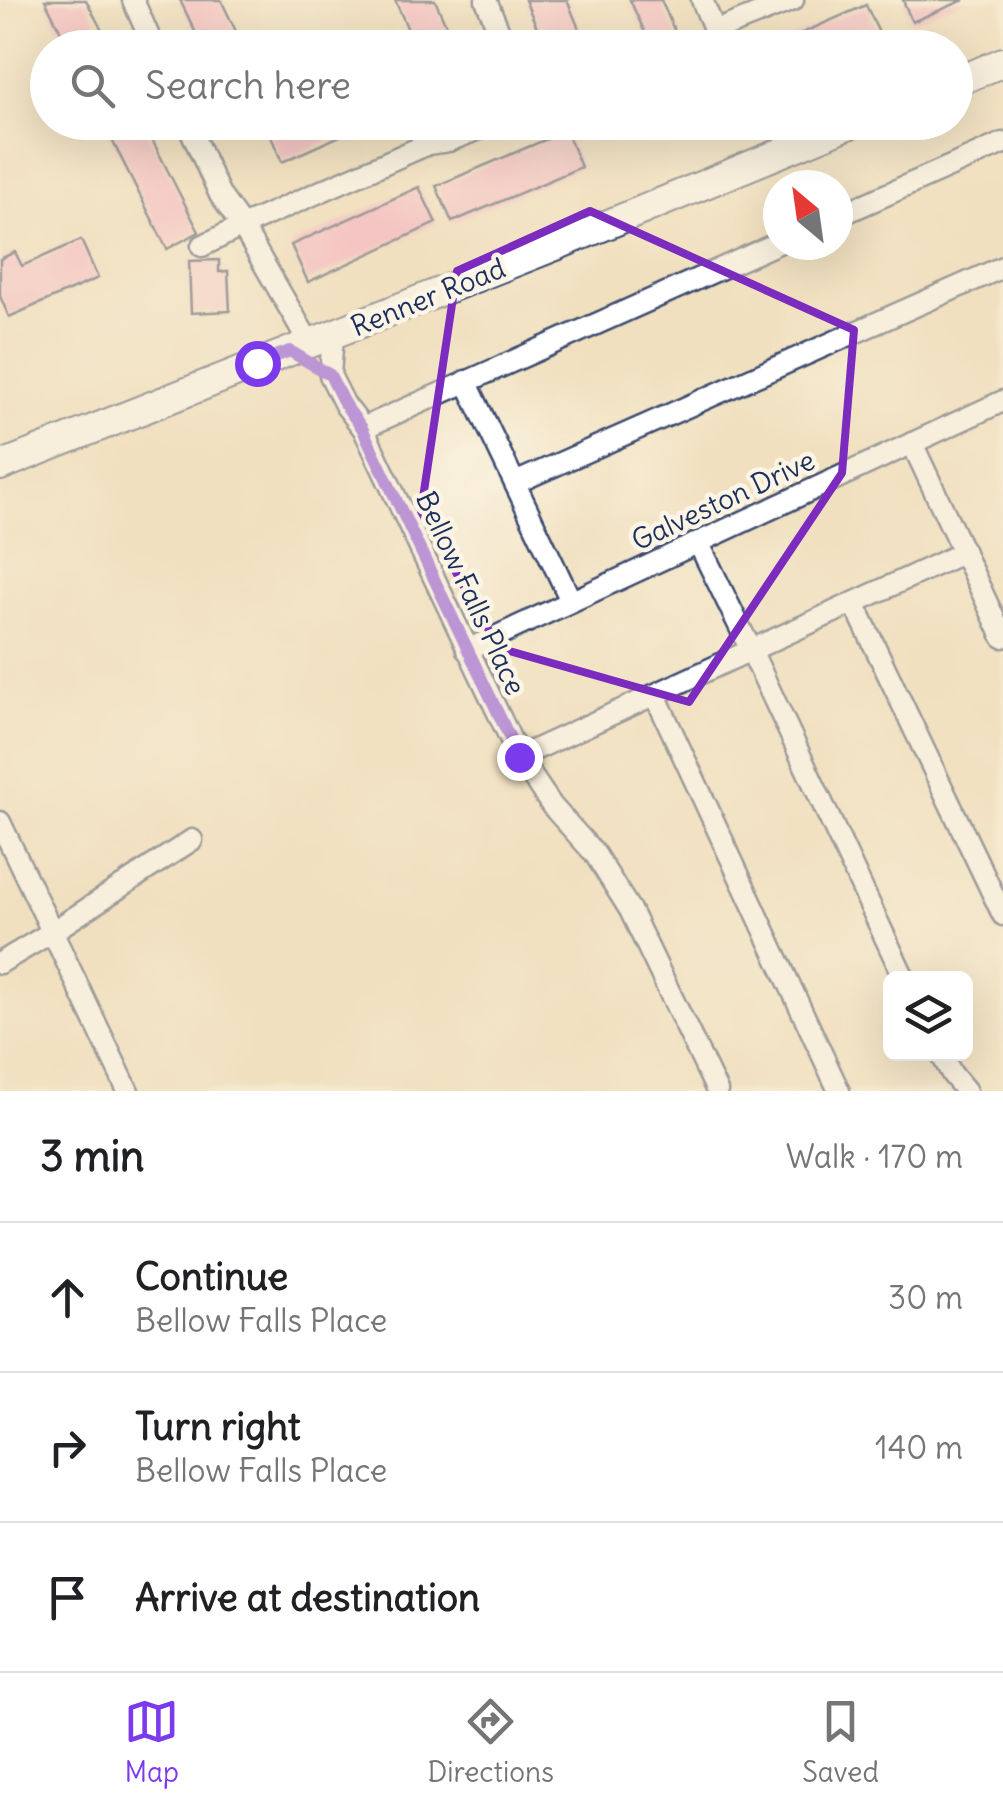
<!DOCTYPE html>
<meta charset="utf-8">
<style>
:root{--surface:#fff;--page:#f6f6f6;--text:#202124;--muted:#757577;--line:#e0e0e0;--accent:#7c3aed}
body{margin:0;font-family:Delius,sans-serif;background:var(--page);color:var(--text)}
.controls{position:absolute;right:30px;bottom:30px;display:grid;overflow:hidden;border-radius:15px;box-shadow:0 10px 40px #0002}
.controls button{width:90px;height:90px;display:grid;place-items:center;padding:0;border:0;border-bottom:2px solid var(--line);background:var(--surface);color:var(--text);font:50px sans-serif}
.compass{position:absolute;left:763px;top:170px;width:90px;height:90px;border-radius:50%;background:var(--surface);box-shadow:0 10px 40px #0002;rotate:331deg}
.stop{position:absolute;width:30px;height:30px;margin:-22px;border:8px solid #7c3aed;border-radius:50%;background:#fff}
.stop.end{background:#7c3aed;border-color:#fff;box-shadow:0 2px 10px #0008}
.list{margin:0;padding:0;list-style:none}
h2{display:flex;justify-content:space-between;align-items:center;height:130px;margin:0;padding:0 40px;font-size:42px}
h2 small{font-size:32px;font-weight:400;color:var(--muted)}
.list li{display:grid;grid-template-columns:65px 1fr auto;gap:30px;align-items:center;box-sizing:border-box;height:150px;padding:0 40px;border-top:2px solid var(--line)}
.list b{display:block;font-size:38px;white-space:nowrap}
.list p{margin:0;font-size:32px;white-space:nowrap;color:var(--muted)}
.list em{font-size:32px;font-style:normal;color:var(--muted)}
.icon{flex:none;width:55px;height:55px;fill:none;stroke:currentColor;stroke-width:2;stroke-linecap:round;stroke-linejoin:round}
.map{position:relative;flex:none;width:1003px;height:1091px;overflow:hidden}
.search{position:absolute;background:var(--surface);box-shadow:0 10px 40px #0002;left:30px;right:30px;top:30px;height:110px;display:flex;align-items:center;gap:25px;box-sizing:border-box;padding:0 35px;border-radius:55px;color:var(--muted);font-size:38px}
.sheet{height:580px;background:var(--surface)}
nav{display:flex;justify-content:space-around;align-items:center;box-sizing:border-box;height:140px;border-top:2px solid var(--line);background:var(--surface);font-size:28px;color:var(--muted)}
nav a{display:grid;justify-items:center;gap:5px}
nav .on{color:var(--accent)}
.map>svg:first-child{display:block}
.building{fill:#faa5c9}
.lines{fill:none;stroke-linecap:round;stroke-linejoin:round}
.minor-casing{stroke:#3b4a6d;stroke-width:25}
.major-casing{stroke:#3b4a6d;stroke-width:32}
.minor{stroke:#fff;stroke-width:20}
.major{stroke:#fff;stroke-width:28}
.route{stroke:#7c3aed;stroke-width:12}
.marked{fill:none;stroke:#7b2cbf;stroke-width:8;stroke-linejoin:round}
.labels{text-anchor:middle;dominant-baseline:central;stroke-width:9;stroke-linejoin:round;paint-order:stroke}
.street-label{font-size:28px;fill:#1b2f5e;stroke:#fcf5e5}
</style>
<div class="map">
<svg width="1003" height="1091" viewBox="0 0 1003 1091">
<rect width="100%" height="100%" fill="#fcf5e5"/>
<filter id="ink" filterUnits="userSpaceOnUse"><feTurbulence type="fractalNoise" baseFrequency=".01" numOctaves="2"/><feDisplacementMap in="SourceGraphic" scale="20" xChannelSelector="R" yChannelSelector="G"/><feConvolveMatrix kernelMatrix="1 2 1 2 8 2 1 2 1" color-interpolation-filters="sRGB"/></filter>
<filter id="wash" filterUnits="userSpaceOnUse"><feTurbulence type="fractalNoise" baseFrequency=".0048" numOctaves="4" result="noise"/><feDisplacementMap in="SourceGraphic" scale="40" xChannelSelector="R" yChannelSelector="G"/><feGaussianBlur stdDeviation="2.25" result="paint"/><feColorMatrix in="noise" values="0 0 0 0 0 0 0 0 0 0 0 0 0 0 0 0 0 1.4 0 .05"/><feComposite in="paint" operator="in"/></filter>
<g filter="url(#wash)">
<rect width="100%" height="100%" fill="#f0e0bf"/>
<g id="blocks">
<!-- building -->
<g class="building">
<polygon points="45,0 86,0 111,48 69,48"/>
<polygon points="180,0 221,0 244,48 203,48"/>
<polygon points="395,0 435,0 456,48 416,48"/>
<polygon points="525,0 567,0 587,48 546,48"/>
<polygon points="630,0 661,0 682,48 652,48"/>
<polygon points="903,0 964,0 912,22"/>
<polygon points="866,5 879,33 846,48 768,48"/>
<polygon points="103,122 143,122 199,232 167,249"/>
<polygon points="272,122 371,122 282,162 266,125"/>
<polygon points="566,131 581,167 452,222 436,186"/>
<polygon points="419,187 436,223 308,282 291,245"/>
<polygon points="81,240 98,278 9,317 0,296 0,259 15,252 22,266"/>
<polygon points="219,260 219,272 228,271 230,311 191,313 189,261"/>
</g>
</g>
</g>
<g filter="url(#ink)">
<use href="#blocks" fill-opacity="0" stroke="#3b4a6d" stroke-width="2.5"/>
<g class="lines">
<!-- minor casing -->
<g class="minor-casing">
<g id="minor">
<polyline points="133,0 154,48"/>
<polyline points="486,0 506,48"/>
<polyline points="702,0 722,48"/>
<polyline points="715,31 793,0"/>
<polyline points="187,122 220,195 242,226 310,344"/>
<polyline points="838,216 1003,143"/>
<polyline points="202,246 242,226 428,144 449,141 497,122"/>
<polyline points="333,335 330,375 345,405 363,428 519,757 552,806 595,854 630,910 717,1091"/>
<polyline points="466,381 571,601"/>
<polyline points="363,428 778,243"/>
<polyline points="912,443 1003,637"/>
<polyline points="515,483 1003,267"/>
<polyline points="698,542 751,650 904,978"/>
<polyline points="854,603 1003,915"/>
<polyline points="467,650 1003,401"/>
<polyline points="655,695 839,1091"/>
<polyline points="519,757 964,552"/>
<polyline points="0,822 128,1091"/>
<polyline points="0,963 52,932 192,840"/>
<polyline points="941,1054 952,1074 966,1091"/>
</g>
</g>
<!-- major casing -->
<g class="major-casing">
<g id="major">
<polyline points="956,82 1003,62"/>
<polyline points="0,466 558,245 855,122"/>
</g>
</g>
<!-- minor -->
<use href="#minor" class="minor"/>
<!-- major -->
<use href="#major" class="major"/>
</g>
</g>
<g class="lines" filter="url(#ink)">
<!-- route -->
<polyline class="route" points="257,363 290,351 330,375 345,405 362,428 519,757"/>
</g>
<!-- marked area -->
<path d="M0 0H1003V1091H0ZM590,211L854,330L842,473L689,702L499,648L421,511L457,271Z" fill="#f0e0bf" fill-opacity=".55" fill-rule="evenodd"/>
<path class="marked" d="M590,211L854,330L842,473L689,702L499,648L421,511L457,271Z"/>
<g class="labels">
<!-- street labels -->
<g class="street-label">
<text transform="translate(428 297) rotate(-22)">Renner Road</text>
<text transform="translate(723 500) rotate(-25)">Galveston Drive</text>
<text transform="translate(471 593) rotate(65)">Bellow Falls Place</text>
</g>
</g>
</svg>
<div class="controls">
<button><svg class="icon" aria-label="layers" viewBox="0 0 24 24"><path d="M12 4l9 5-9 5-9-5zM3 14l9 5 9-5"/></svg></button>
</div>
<svg class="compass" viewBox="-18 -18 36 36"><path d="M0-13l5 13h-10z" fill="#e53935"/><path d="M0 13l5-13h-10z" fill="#757577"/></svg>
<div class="stop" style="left:257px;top:363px"></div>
<div class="stop end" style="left:519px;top:757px"></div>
<div class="search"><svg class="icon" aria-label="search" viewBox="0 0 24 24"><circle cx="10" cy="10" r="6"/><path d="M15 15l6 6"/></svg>Search here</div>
</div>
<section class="sheet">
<h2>3 min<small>Walk · 170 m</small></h2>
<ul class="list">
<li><svg class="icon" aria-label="ahead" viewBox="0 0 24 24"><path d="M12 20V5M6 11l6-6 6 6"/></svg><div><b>Continue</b><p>Bellow Falls Place</p></div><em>30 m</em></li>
<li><svg class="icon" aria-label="right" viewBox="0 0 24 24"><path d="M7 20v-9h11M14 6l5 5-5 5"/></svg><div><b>Turn right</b><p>Bellow Falls Place</p></div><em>140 m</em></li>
<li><svg class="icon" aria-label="arrive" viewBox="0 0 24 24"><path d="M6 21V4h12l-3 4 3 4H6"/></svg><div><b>Arrive at destination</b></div></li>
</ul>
</section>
<nav>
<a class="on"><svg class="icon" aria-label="map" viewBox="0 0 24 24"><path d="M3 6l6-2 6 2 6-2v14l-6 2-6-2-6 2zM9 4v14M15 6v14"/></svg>Map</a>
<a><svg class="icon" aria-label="directions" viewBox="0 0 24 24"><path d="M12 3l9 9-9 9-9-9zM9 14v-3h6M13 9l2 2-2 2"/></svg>Directions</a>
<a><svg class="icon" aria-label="saved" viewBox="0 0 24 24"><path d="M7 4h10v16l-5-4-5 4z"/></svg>Saved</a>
</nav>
